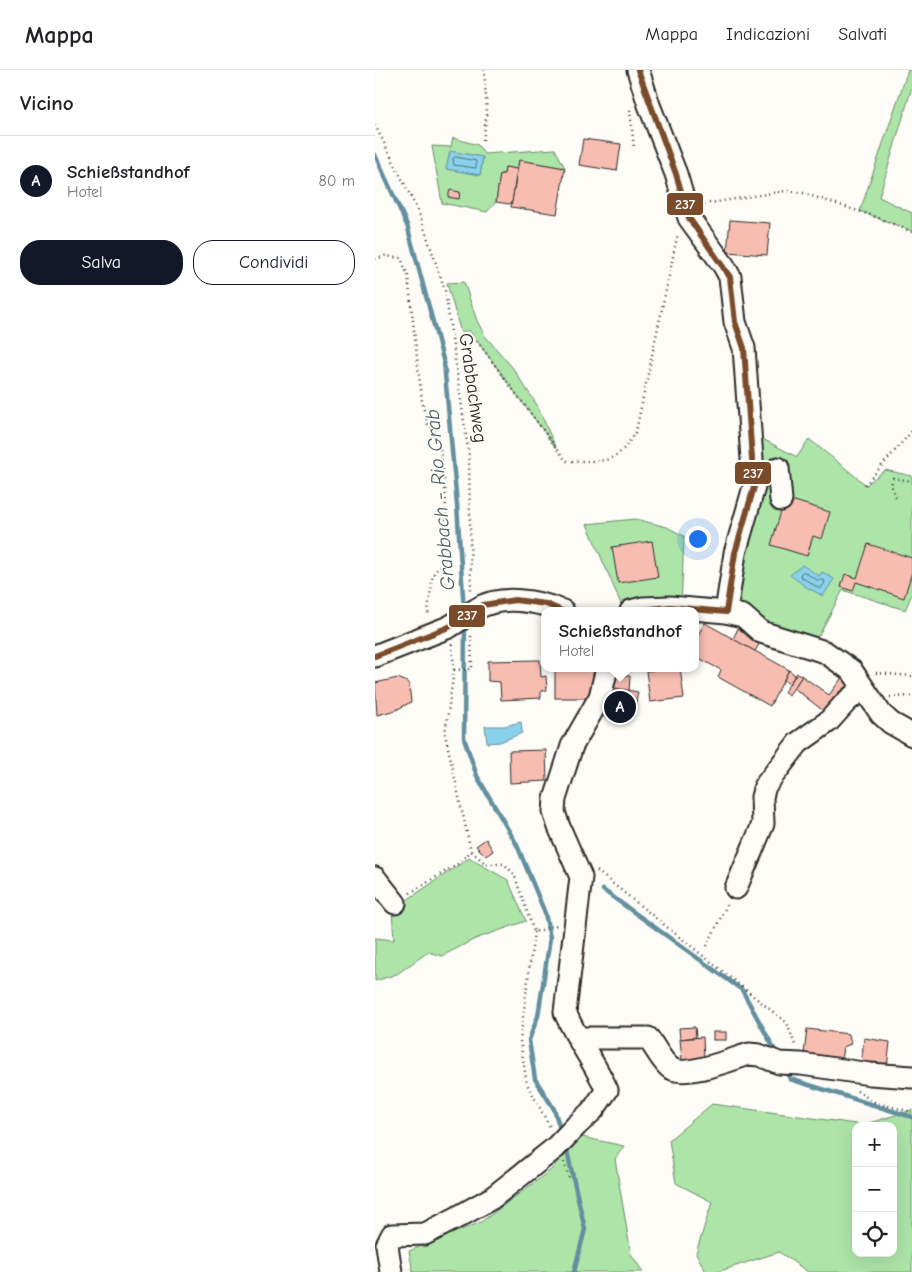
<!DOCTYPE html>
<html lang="it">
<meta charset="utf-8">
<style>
:root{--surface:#fff;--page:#f6f6f6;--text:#202124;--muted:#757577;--line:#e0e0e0;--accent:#111827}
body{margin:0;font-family:"Comic Neue",sans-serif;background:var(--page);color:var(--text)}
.controls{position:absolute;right:15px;bottom:15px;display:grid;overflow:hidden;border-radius:10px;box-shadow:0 5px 20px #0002}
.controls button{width:45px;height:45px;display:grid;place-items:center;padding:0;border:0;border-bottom:1px solid var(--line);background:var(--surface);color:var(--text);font:25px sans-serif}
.you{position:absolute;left:322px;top:468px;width:18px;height:18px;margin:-12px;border:4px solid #fff;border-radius:50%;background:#1a73e8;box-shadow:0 0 0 8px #1a73e833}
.badge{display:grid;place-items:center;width:32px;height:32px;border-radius:50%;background:var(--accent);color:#fff;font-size:16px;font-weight:700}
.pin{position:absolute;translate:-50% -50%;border:2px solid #fff;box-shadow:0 1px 5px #0006}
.popup{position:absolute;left:166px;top:537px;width:158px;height:65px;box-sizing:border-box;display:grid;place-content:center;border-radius:10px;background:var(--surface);filter:drop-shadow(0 1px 4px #0005);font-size:16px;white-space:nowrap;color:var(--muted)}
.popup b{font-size:19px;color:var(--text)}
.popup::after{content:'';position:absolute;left:50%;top:100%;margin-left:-10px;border:10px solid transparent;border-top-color:var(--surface)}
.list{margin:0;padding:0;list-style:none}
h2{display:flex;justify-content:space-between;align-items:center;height:65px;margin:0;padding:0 20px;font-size:21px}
h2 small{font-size:16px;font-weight:400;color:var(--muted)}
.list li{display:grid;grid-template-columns:32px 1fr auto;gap:15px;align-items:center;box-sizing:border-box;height:90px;padding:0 20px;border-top:1px solid var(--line)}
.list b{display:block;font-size:19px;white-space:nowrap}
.list p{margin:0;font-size:16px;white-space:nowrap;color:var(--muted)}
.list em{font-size:16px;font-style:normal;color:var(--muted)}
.actions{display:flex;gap:10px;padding:15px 20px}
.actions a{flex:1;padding:11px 0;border:1px solid var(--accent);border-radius:20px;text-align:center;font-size:18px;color:var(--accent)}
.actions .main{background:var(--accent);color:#fff}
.icon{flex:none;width:28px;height:28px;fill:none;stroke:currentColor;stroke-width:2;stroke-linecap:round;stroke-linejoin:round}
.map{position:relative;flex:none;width:537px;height:1202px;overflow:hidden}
header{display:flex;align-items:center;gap:30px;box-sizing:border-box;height:70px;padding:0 25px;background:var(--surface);border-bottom:1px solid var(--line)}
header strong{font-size:24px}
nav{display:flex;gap:28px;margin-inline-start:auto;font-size:18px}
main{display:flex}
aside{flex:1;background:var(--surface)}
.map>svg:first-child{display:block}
.green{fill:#ade5a9;stroke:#6c886a;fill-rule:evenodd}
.water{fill:#8ad2eb;stroke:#648f9e}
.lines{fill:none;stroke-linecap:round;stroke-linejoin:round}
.shore{stroke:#516e78;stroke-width:1}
.stream{stroke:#648f9e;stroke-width:4.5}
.building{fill:#f7bdb1;stroke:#2b2b2b}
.minor-casing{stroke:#2b2b2b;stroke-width:25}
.path{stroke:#2b2b2b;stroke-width:2.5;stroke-dasharray:1 4;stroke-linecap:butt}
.minor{stroke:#fdfcf7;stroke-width:21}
.minor-bridge-casing{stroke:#2b2b2b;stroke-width:25;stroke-linecap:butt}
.minor-bridge{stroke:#fdfcf7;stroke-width:21}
.bus-1-casing{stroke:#fdfcf7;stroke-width:10}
.bus-1{stroke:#7a4b2a;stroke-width:6}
.labels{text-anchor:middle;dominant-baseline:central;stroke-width:4;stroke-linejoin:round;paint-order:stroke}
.street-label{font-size:19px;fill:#2b2b2b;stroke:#fdfcf7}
.water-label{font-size:20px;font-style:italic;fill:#485d65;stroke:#fdfcf7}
.line-badge{stroke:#fdfcf7;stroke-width:2}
.badge-label{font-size:14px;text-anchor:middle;font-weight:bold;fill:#fff}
</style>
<header>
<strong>Mappa</strong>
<nav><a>Mappa</a><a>Indicazioni</a><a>Salvati</a></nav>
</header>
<main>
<aside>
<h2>Vicino<small></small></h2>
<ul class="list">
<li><span class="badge">A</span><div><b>Schießstandhof</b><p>Hotel</p></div><em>80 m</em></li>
</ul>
<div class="actions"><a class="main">Salva</a><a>Condividi</a></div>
</aside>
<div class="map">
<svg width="537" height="1202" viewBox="0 0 537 1202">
<rect width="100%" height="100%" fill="#fdfcf7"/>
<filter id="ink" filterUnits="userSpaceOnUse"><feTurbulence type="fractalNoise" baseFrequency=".02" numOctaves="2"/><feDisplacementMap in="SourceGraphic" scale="10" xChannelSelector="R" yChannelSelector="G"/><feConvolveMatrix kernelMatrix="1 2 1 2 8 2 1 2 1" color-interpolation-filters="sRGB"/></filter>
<g filter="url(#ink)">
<!-- green -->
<g class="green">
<polygon points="533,0 537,0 537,17 504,127 537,143 537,161 485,141"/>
<path d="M78,68L103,75L109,84L180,79L190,98L144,90L142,99L130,97L129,104H125L121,132L112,142L67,133L57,76L76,77ZM108,87L105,105L72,99Z"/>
<polygon points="89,212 102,251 110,266 137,297 162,335 181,378 94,260 86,263 72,213"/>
<polygon points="376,363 422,387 434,369 491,415 510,400 537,406 537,524 530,540 468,520 444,565 433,576 351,542"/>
<polygon points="260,449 292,457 309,466 306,538 249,541 212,454"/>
<polygon points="94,788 133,810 151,851 100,869 67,886 53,882 22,904 0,911 0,868 19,870 17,840"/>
<path d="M337,1034L488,1055L537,1040V1202H433L404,1182L342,1202H331L321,1183L337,1132L301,1113L294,1070ZM481,1056H518V1183H481Z"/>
<polygon points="202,1066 249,1076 240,1089 256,1184 268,1202 38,1202 34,1181 106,1152 176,1100"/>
</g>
<!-- water -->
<g class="water">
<polygon points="75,81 108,87 105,105 71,99"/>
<polygon points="427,495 444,506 447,502 459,509 448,526 431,517 415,505"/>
<polygon points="146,652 147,663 125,672 112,673 110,656 129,656"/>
</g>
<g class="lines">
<!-- shore -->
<g class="shore">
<polygon points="81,87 101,91 101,98 79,95 78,89"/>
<polygon points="429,502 442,510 449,510 450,513 445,519 425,506 426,503"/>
</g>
<!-- stream -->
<g class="stream">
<polyline points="0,85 32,155 69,293 82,435 89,541"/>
<polyline points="90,553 89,668 102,706 142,775 170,843 175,868 163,946 154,970 160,1009 179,1039 186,1062"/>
<polyline points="228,820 367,920 402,984"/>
<polyline points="410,999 415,1009 537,1047"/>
<polyline points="191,1077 210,1159 199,1202"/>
</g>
</g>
<!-- building -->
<g class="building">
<polygon points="208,69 246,74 242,101 204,95"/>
<polygon points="144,90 190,98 182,144 136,137"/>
<polygon points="130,97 142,99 137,132 134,134 121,132 125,104 129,104"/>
<polygon points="75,120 85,122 84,129 73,127"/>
<polygon points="355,150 395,153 392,185 352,182"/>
<polygon points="410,428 455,442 447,469 438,466 432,486 396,475"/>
<polygon points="277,471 283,507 243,513 237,477"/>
<polygon points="493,474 537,488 537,502 529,528 481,512 478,521 466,517 470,504 482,508"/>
<polygon points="330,553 414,600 395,636 343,607 346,600 320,586 320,570"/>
<polygon points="365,554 388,568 380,581 358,569"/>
<polygon points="165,590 166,607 171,606 172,620 166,621 166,628 126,630 125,612 113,611 113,591"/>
<polygon points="305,598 309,628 275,632 271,601"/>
<rect x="180" y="600" width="40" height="28"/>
<polygon points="414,600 420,605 414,614 409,610"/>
<polygon points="422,603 427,606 414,625 409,622"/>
<polygon points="237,604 255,606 254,621 236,618"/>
<polygon points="469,605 480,614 455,646 419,618 427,606 454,625"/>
<polygon points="23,608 34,613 36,632 21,640 2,645 0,613"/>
<polygon points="233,617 263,622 259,643 253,642 252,650 229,647"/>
<polygon points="171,680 172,711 135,713 134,681"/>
<polygon points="111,769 118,781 111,786 101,776"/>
<polygon points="320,957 321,967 305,969 304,958"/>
<polygon points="432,959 474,964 476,974 468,977 466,991 429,984"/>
<rect x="338" y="962" width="13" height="8"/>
<polygon points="328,967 329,988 307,990 305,969"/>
<polygon points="489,968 515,972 512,998 486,994"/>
</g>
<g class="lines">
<!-- minor casing -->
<g class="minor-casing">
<g id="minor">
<polyline points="263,0 274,35 301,104 314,148 349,196 355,207 360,252 369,278 379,417 360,483 351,542"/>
<polyline points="403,398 406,430"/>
<path d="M102,539C126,524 163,531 188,541"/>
<polyline points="256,541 268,538 295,537 351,542 368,546 386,562 450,582 477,601 506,644 516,653 537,665"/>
<polyline points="0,586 74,557"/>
<polyline points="0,808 20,833"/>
<polyline points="361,818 388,754 387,727 390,716 423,673 454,651 471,632 488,618"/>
<path d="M205,968H273C280,977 286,990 294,997C308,1009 358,989 374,984L384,985L404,993L426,994L495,1004L537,1007"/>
<path d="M201,1056L218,1040L232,1020C220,993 200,967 190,942L206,807L184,757L179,742L180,729L197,676L225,627L232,598"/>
<polyline points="16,1202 12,1175 17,1165 50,1164 83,1147 117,1128 180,1078"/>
</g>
</g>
<!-- path -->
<g class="path">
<polyline points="255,40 259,78"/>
<polyline points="0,55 44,143 70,220 94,386 96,522"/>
<polyline points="108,70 112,43 109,0"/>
<polyline points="329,134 410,121 428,123 501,147 537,162"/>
<path d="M0,189L10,186L26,188L33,206L47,332L53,355L63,365L70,415L73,489C54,505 58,505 55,527C54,535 52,539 54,547"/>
<path d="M102,271L191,391C230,390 239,398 261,361L303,163"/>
<polyline points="490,415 537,361"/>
<polyline points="521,427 516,415 518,408 537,411"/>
<polyline points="77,574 79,600 70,664 96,781"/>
<polyline points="79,600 97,599 96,563"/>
<polyline points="501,603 537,606"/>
<polyline points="515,627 537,626"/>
<polyline points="222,801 412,953 420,975"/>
<polyline points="35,823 84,793 96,781 111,794 129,794 139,804 159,862 182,855"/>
<polyline points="159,862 145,971 152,1014 175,1057"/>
<polyline points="332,876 353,833"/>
<polyline points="482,1021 501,1033 537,1042"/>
<polyline points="189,1092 194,1108"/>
</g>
<!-- minor -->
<use href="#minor" class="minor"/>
<!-- minor-bridge casing -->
<g class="minor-bridge-casing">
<g id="minor-bridge">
<polyline points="74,557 102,539"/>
<polyline points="180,1078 201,1056"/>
</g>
</g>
<!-- minor-bridge -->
<use href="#minor-bridge" class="minor-bridge"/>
<!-- bus-1 casing -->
<g class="bus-1-casing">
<g id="bus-1">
<polyline points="263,0 301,104 314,148 355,207 360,252 369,278 379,417 360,483 351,542"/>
<polyline points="257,541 295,537 351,542"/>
<polyline points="0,586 74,557 108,535 140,530 171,534 187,541"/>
</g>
</g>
<!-- bus-1 -->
<use href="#bus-1" class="bus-1"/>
</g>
</g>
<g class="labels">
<!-- street labels -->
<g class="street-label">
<text transform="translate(98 318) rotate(82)">Grabbachweg</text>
</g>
<!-- water labels -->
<g class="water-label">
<text transform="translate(65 430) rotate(-95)">Grabbach - Rio Grab</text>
</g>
</g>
<g class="line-badge">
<rect x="291" y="122" width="38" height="24" rx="5" fill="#7a4b2a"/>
<rect x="359" y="391" width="38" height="24" rx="5" fill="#7a4b2a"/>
<rect x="73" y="534" width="38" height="24" rx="5" fill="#7a4b2a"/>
</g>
<g class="badge-label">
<text x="310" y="139">237</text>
<text x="378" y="408">237</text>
<text x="92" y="550">237</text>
</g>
</svg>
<div class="controls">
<button>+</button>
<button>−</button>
<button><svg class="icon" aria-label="locate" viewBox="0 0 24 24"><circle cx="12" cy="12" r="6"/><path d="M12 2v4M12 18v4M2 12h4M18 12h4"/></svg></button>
</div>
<div class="you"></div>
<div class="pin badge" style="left:245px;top:637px">A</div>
<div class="popup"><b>Schießstandhof</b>Hotel</div>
</div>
</main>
